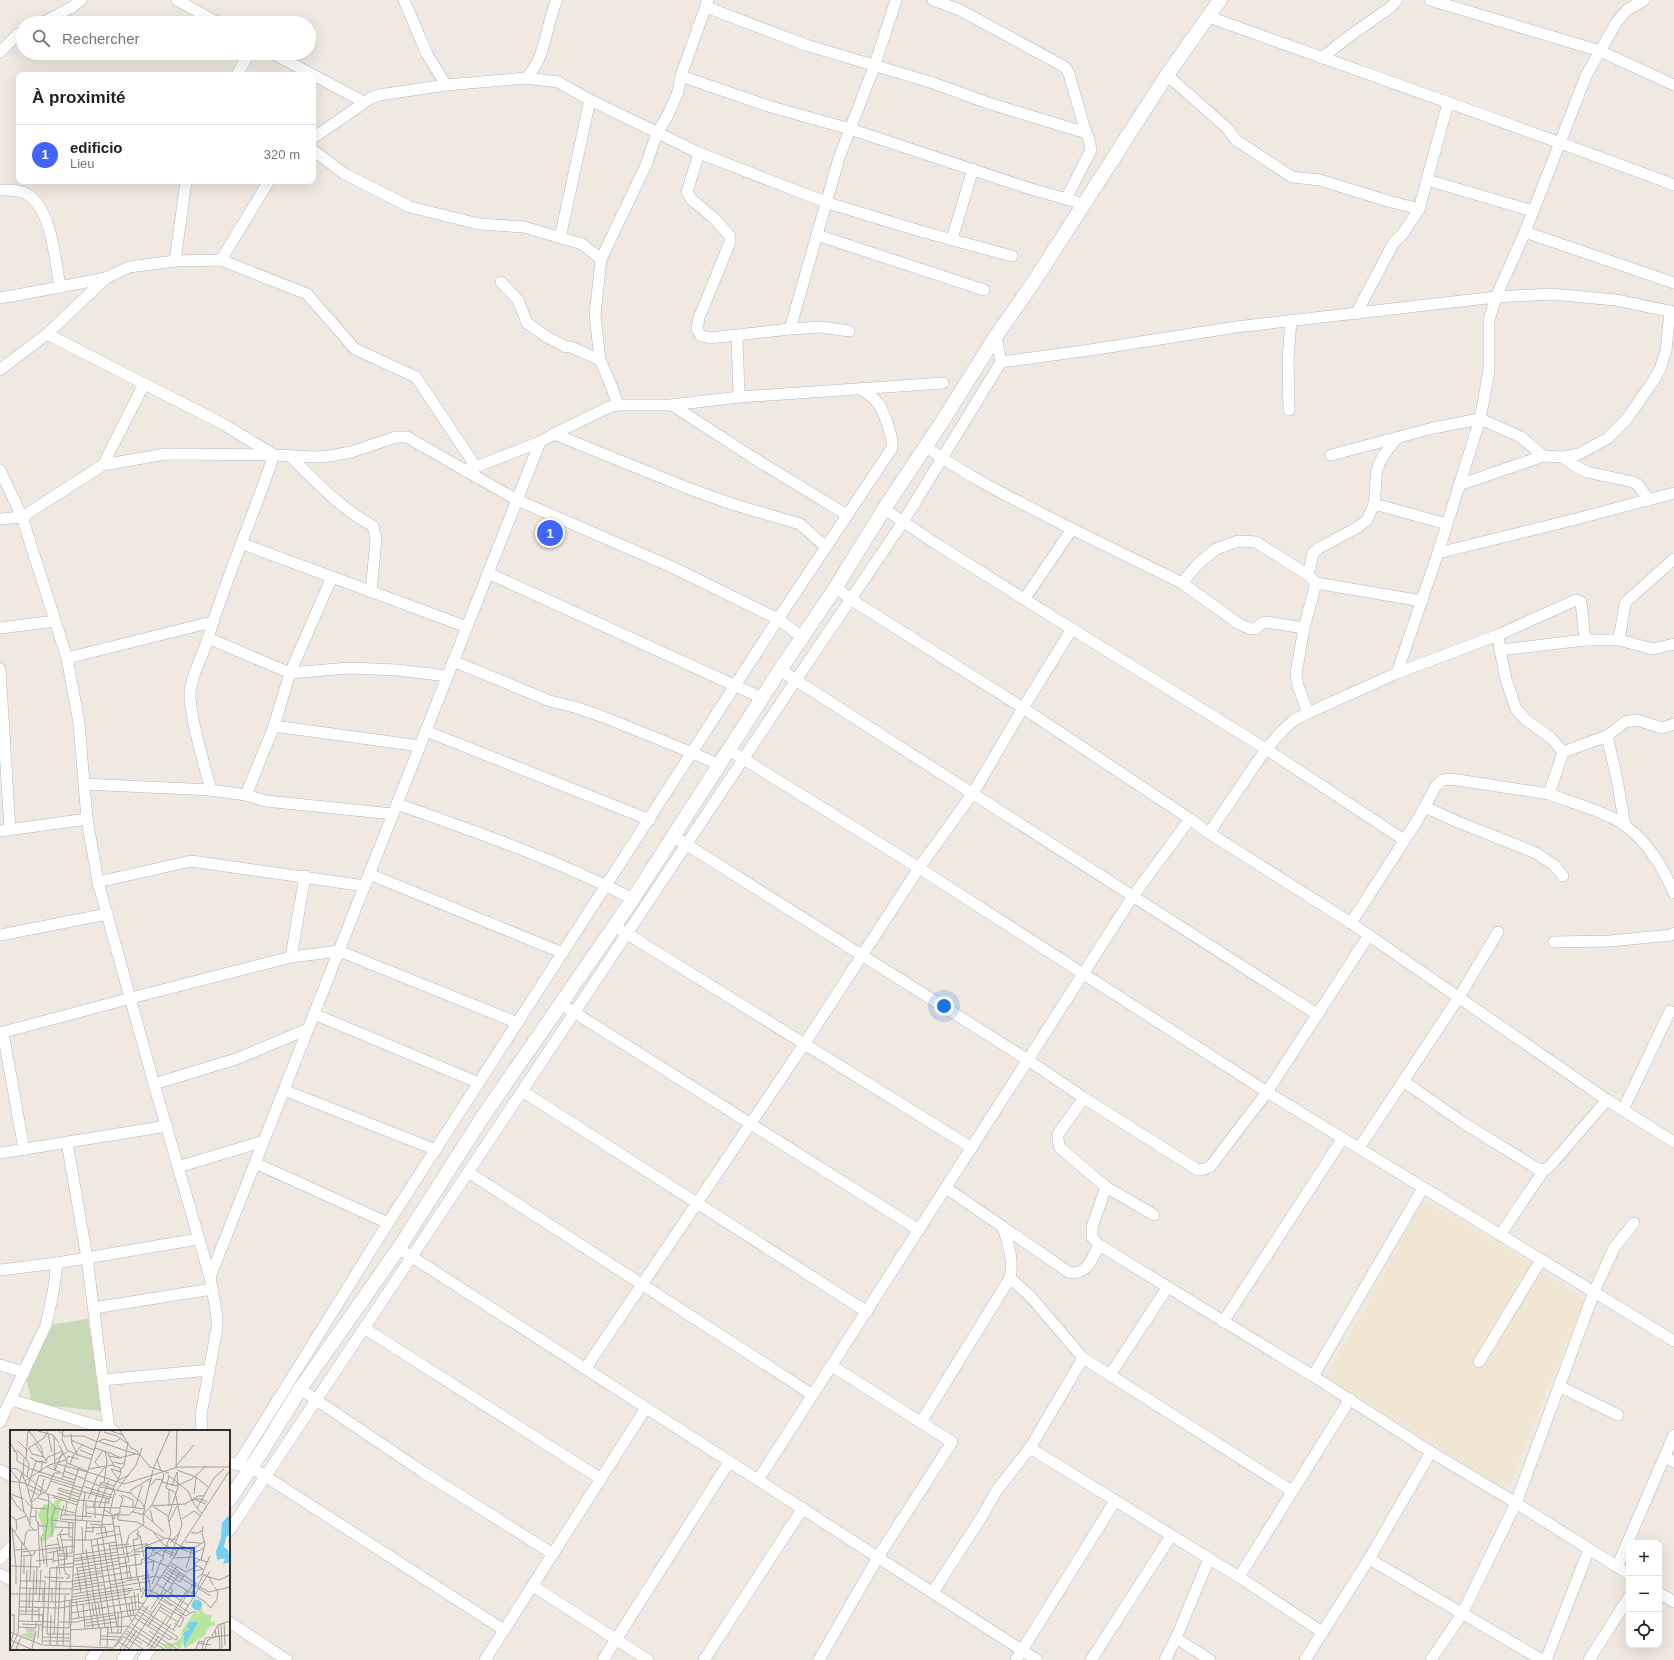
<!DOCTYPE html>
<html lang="fr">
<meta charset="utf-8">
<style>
:root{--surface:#fff;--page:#f6f6f6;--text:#222;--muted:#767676;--line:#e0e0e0;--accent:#4264fb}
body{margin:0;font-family:Helvetica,sans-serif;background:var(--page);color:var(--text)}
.controls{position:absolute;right:12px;bottom:12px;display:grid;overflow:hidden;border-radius:8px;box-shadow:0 4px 16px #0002}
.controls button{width:36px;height:36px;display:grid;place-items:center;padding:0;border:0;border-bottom:1px solid var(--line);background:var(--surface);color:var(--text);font:20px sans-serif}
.you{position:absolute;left:944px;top:1006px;width:14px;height:14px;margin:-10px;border:3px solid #fff;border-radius:50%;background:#1a73e8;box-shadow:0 0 0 6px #1a73e833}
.badge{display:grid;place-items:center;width:26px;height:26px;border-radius:50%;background:var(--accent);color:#fff;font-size:13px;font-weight:700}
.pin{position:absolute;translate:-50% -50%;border:2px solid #fff;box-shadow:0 1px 4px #0006}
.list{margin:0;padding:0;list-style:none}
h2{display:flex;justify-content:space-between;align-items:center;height:52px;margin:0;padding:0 16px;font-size:17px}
h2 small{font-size:13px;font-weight:400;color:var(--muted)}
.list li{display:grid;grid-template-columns:26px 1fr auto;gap:12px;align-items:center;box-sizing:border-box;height:60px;padding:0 16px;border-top:1px solid var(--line)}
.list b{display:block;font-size:15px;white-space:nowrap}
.list p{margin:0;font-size:13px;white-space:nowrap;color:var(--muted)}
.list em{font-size:13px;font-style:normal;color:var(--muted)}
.icon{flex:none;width:22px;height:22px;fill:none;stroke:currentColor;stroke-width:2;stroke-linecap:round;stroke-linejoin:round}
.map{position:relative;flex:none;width:1674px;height:1660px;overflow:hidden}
.search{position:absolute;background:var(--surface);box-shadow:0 4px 16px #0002;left:16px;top:16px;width:300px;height:44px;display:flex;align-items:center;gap:10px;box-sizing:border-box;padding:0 14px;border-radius:22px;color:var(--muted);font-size:15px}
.panel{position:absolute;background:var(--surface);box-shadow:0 4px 16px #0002;left:16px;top:72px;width:300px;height:112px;border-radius:8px}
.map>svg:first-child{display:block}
.education{fill:#f0e6d1}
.cemetery{fill:#c8d9b8}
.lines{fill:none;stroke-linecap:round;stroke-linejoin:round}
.minor-casing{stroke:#b4b7c1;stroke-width:12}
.tertiary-casing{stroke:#b4b7c1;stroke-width:15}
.minor{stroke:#fff;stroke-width:11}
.tertiary{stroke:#fff;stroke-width:14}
.inset-road{fill:none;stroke:#a29e99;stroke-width:1}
.view{fill:#1d4ed8;fill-opacity:0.15;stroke:#1d4ed8;stroke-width:2}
.inset-edge{fill:none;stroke:#2e2e2e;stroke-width:2}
</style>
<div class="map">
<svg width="1674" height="1660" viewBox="0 0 1674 1660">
<rect width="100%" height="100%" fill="#efe9e1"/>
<!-- education -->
<polygon class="education" points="1423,1200 1534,1265 1473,1362 1482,1367 1538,1270 1585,1299 1510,1482 1502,1487 1327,1377"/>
<!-- cemetery -->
<polygon class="cemetery" points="88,1319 102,1411 32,1404 26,1377 50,1325"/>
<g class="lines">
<!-- minor casing -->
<g class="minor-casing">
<g id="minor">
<polyline points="177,0 218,23"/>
<polyline points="404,0 427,54 446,85"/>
<polyline points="933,0 960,10 1065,67 1069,74 1086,133 1089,139 1091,150 1066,199"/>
<polyline points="1430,0 1600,51 1674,85"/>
<polyline points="706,7 806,45 933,83 988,103 1086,133"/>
<path d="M1209,17C1364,73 1520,127 1674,185"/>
<polyline points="42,23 72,7 81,0"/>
<polyline points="0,52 18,34 23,32"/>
<polyline points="272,53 364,102"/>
<polyline points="1322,58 1348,37 1391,7 1397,0"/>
<polyline points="237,75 249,53"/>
<polyline points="1167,75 1228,129 1236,140 1292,177 1320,180 1388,201 1419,209 1448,103"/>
<polyline points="681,76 768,106 850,129 1031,189 1084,204"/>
<path d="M526,78C547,57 545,26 557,0"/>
<polyline points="313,138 371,98 379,95 446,85 526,78 558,82 590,100 699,153 828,203 920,231 1012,256"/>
<polyline points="313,150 343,173 410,207 479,224 524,227 582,244 601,259 595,315 600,360 611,385 618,405 609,407 554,434 540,442 465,471"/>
<polyline points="699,153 687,192 692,200 714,218 730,236 730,242 699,318 697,329 701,336 710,338 790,329"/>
<polyline points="1427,180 1533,211"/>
<path d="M0,190C8,190 17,189 25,193C52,207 55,260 60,287L106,278"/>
<polyline points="1525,232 1674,283"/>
<polyline points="817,235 984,290"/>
<polyline points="560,238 590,100"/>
<polyline points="952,239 973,169"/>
<polyline points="601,259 646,165 657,133 667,117 678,92 681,76 708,0"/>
<polyline points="221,260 269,181"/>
<polyline points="175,261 221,260 307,294 355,349 416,377 476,467"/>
<polyline points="501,282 518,300 527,323 547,337 566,347 571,347 600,360"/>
<polyline points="0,298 60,287"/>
<polyline points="1356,314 1394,242 1402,235 1419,209"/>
<polyline points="849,331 822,327 790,329 839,158 874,67 896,0"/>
<polyline points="47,334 223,424 274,455 315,457 330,456 351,452 396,437 407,437 517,500 672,567 778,619 802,637"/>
<polyline points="737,336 739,397"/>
<polyline points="996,336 1001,362 1090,350 1236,327 1496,297 1551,294 1616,300 1674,312"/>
<polyline points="0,370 47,334 106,278 129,267 175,261 186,181"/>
<polyline points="618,405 672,405 739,397 943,383"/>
<polyline points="672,405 752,457 847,515"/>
<polyline points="1289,410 1288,359 1291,321"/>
<polyline points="554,434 690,489 732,504 800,524 826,547"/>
<path d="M1397,438C1390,447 1380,457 1377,470C1375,481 1376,492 1374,504L1447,524"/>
<path d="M925,446C970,479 1022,503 1072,529"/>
<polyline points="1331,455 1433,428 1480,419 1521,437 1543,456"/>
<path d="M290,456C316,482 341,509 373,526L376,539L371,592"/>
<polyline points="1563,457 1575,466 1587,472 1633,482 1638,485 1649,500"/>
<polyline points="103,465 144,384"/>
<polyline points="0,470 22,517 67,658 79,723 87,819 98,882 154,1084 210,1277 217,1317 217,1328 201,1415 202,1431"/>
<polyline points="1459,485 1543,456 1563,457 1579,454 1608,438 1626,420 1654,380 1660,369 1666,351 1670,311"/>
<polyline points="884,509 938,545 1072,629 1266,749 1404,840"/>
<path d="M0,519L22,517L103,465L165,454L274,455C253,516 227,576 208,638C203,657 189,678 190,698C192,726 204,763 211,790"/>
<polyline points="243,544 467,627"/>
<polyline points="1438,553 1576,519 1674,493"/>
<polyline points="488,573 762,698"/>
<polyline points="1182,583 1198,564 1216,549 1238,541 1256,542 1308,575"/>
<polyline points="1316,583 1422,601"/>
<polyline points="836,587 850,599 1023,708 1190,819 1209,833 1351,923 1607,1100 1674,1142"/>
<polyline points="1025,598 1072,529 1182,583 1239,624 1251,629 1255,629 1262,623 1266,622 1304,628"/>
<polyline points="0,628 55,621"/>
<polyline points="1498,635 1500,650 1585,640 1619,640 1653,649 1674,644"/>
<polyline points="208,638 290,673 349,668 397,670 447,676"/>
<polyline points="1619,640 1625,604 1628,600 1674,559"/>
<polyline points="1500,650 1506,679 1516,709 1526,720 1551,738 1563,752"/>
<polyline points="67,658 212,622"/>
<polyline points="453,661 550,701 578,708 601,716 693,753 720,765"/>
<polyline points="0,669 10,830"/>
<polyline points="780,670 1318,1015"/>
<polyline points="1397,673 1438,553 1480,419 1489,371 1489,320 1496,297 1525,232 1586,76 1616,23 1627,10 1644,0"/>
<polyline points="1308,713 1298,686 1296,674 1304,628 1316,583 1308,575 1313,553 1319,548 1358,527 1367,520 1374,504"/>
<polyline points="274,726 420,746"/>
<polyline points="426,731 650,820"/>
<polyline points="1607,736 1617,779 1625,826"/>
<polyline points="729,750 919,868 1267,1092 1674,1341"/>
<polyline points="1563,752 1607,736 1625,722 1637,720 1662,728 1674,724"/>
<polyline points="84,784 211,790 246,795 266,801 393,814"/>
<path d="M1549,794C1570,802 1609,813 1626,826C1649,844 1662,866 1674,893"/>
<polyline points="246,795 274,726 290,673 332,577"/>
<path d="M397,804C477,832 557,860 633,899"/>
<polyline points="1425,807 1458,822 1536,853 1554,865 1563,876"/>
<polyline points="0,831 87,819"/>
<polyline points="1209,833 1266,749 1283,730 1294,720 1308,713 1397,673 1498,635 1576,600 1581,602 1585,640"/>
<polyline points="673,836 1028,1060 1084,1098 1198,1170 1204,1169 1210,1167 1267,1092 1369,935"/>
<polyline points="369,874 563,953"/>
<polyline points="98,882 191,861 365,886"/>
<polyline points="1351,923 1417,821 1436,786 1443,780 1451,779 1549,794 1563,752"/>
<polyline points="621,930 972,1148"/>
<polyline points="0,935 107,914"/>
<polyline points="1554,942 1610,941 1671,935 1674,933"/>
<polyline points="291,957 305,876"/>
<polyline points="561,1004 919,1230"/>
<polyline points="314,1014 479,1083"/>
<polyline points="0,1033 131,998 291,957 339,951 518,1023"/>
<polyline points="3,1033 24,1149"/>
<polyline points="1403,1081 1465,1124 1538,1169 1544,1170 1549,1167 1607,1100"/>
<polyline points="154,1084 236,1059 308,1029"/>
<polyline points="284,1090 436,1150"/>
<polyline points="522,1091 867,1312"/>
<polyline points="1084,1098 1058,1134 1058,1140 1060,1148 1106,1187 1092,1227 1092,1237 1099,1245 1313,1376 1431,1452 1516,1503 1629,1574"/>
<polyline points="1623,1110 1670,1011"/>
<polyline points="67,1142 87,1258 109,1429"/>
<polyline points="1359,1148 1459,997 1498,932"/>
<polyline points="0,1153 167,1126"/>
<polyline points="255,1163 388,1223"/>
<polyline points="178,1167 264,1141"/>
<polyline points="468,1172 813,1395"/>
<polyline points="1106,1187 1154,1215"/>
<path d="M946,1188L1070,1273C1089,1273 1091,1260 1099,1245"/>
<polyline points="1500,1235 1544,1170"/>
<polyline points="406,1253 1037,1660"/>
<polyline points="0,1270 57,1263 198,1239"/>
<polyline points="210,1277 540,442"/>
<polyline points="1010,1278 1031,1297 1083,1358 1292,1491"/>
<polyline points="94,1308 212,1289"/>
<polyline points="1223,1322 1343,1138"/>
<polyline points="364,1328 601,1479"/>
<polyline points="1479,1362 1541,1260"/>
<polyline points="0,1365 24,1372"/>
<polyline points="585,1369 805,1043 919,868 973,793 1023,708 1072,629"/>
<polyline points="1110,1375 1167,1288"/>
<polyline points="1313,1376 1423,1188"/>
<polyline points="103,1380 210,1370"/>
<polyline points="1559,1386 1618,1415"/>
<polyline points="300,1389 423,1472 553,1554"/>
<polyline points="12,1400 114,1431"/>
<polyline points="0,1422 46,1325 53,1293 57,1263"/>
<path d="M921,1422L1010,1278C1014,1259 1008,1244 1003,1227"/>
<polyline points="1030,1448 1239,1577 1322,1632"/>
<polyline points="1665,1457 1674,1462"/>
<polyline points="229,1463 251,1467 504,1630"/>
<path d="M238,1464L388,1223L778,619L892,448C894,440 883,408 877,402C873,397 867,393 862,390"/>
<polyline points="0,1470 11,1476"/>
<polyline points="758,1480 1133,896 1190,819"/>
<polyline points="229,1531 796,680 903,522 1001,362"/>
<polyline points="0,1559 11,1547"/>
<polyline points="1369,1559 1542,1660"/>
<polyline points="1617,1567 1674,1435"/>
<polyline points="0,1574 11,1580"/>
<polyline points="1239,1577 1350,1399"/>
<polyline points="533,1586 648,1660"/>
<polyline points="933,1592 981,1518 997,1490 1030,1448 1083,1358"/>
<polyline points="1659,1593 1674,1602"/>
<polyline points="229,1622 287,1660"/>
<polyline points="1176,1638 1210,1660"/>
<polyline points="91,1660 98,1649"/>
<polyline points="143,1660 150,1649"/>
<polyline points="485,1660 646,1408"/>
<polyline points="603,1660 729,1462"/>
<polyline points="704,1660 803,1508"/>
<polyline points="819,1660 878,1557 952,1442 832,1366"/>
<polyline points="1016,1660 1115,1501"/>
<polyline points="1091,1660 1171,1536"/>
<polyline points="1165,1660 1176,1638 1209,1559"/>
<polyline points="1305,1660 1369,1559 1431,1452"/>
<polyline points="1431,1660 1462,1614 1516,1503 1594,1292 1614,1248 1634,1223"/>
<polyline points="1546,1660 1589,1549"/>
<polyline points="1589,1660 1629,1597"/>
</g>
</g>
<!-- tertiary casing -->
<g class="tertiary-casing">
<g id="tertiary">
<polyline points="229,1500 262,1451 300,1389 399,1248 482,1118 633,899 780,670 836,587 884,509 940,425 996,336 1035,280 1167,75 1220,0"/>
<polyline points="124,1660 131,1649"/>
</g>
</g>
<!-- minor -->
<use href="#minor" class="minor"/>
<!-- tertiary -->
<use href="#tertiary" class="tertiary"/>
</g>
<!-- overview -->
<g transform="translate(10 1430)">
<rect width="220" height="220" fill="#efe9e1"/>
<path d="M47,69L52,70L49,75L51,77L44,103L37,110L32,111L33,99L28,84L34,74L42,75ZM189,169L193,183L202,186L200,191L205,192V196H200L194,206L174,219L173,211L170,219L165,215L161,219L155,218L154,214L164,213L172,207L171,202L183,184L190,183L181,176L183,170Z" fill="#b6e59e"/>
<path d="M15,198H25V211L10,205L17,203Z" fill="#c8d9b8"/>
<path d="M220,84V104L216,107L214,117L218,120L220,132L213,134L215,128L207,130L206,121L211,108L212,93ZM182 175a5 5 0 1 1 10 0a5 5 0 1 1-10 0ZM180,192H188L174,217V202L180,199L177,197Z" fill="#75cff0"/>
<path class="inset-road" d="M19,1L31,17L33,24M28,1L43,5L49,13M49,1L54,6H74L87,12M53,1L52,9L57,20L68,25M101,1L113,5M110,1L121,18L126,20L140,37L159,43M94,2L107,6L118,14M38,4L42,22M61,4L62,14L68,25L81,29M44,6L45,40M61,10L84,20M8,11L18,21M87,11L129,25M89,11L94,9L104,12L110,9M0,13L7,24V31L21,39L64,53M25,13L37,32M49,15L57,31L52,49M85,18L97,22L104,36M70,20L82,25M3,21H8L15,28M98,22L111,28M57,26L69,29M99,26L109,28L125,24M20,27L28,32L33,31M34,27L22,24L19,18L34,8L38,1M14,28L13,46L18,59L29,65M147,29L151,41M36,31L38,27L53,21M44,31L51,26L53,21M103,32L112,34L114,32M57,33L77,41M48,34L77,42M60,34L64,24L73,14M166,36L184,15M37,37L50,42M0,38L7,39L35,61M90,38L85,32L93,20M166,38L167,1M0,39L9,51M79,39L102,35L110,38L111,43L107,52M143,39L160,1M45,40L51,26L58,21M110,40L114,36L118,12M167,40L186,47L198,57M54,41L75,49M78,42L114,54L168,37H220M12,43L9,54L14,82M30,43L33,31M158,45L178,61L184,74L192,84M53,46L65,50M159,46L156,58L165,62L172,95L160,128M17,47L19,34L16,29L18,1M108,49L101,39L111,42M75,50L90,56M0,51L14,53L37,64L68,72M15,51L39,35L56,30L59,26M41,51L71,61M107,51L119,45M152,52L166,56L182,49L196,36M94,53L97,31L95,21M91,54L103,59L106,65M141,55L146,49L153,50M18,56L26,31L37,33M73,56L101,65M162,56L167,42M90,57L120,63L132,73L135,79L133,84M48,58L70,64M18,60L22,75L20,87M48,60L69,67M107,60L126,35L132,18M71,61L99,69M81,62L103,68M47,63L68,70M121,63V60L141,48M0,64L14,69M38,64L39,71L45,78L65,83M184,64L186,47M0,65L7,76L15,83L20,94M31,65L37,60L44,43H53M112,65L123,70V78M43,67L67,75M27,68L39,71M78,69L87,47L95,37M15,70L22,78L38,79M59,70L69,37M68,70L100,73M85,71V88M21,72L29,45L72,58M22,72L30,65L34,49M98,73L106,52M196,74L183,69H191L197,72M54,75L50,89L65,90M156,75L175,74L188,66H194M111,76L135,79M141,76L156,75M159,76V59M76,77L110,78L113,68L109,65M83,77L91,52L104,56M89,77L99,50M144,77L158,86M125,78L132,55M134,78L143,40M187,78L204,48L214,39M26,80V90L30,96H38M94,80L102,84L110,138M140,80L143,92M100,82L104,64M123,82L135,85L154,102M76,83L101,86L110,83V78M108,83V90L127,92L132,95M0,85L6,90L16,86M51,85H65M55,85L57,72M66,86L82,87M76,87V73M37,88L39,71M102,89L105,88L104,85H119L125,79M172,89L184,81L191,86M42,90L64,93M66,90L92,92L93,95M72,90L75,62M59,92V107H63M92,92L96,68M159,92L167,76M80,94L92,95M103,94L92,95L91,98L107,197M132,95L154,108L167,110M0,96L21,125L20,151M193,96L192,104L195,114M44,97L63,98M72,97L73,124M103,97L109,96L114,124M2,98L6,137M76,98L95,97L97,107M53,99L50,103L54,123M24,100L20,96V87L26,86M76,101L83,102V96M4,102L7,99L6,90M144,103L154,115L166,120L167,124M181,103H188L193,100M86,104L104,101M126,104L130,106L134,127M33,105L31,107L34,134M47,105L59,104M42,107V88L45,78M47,107L50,120M87,109L102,203M159,109L172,117M51,110H81L110,104M75,110L77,91M81,110L95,197M175,112L191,113M160,113L169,103M99,114L112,187L111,203M14,115L16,103L19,100H27M36,116L49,114M82,116L106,112M100,116L119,114M124,116L127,147M124,116L123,110L128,109V100M172,116L186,122L194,118M116,117L119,105L134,94L133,85L142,75L153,49L154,43M47,118L50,145M76,119L89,198M171,119L185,124M5,120L18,119M125,120L154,109M155,120L167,124M11,122L64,116M125,122L135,121L139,117L136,113M144,122L153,126V130L150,131M37,123L53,120M55,123L54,139L56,144L59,145V148H56M62,123L63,93M48,124L62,123M71,124L83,198M64,125L135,114L146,121M108,125L120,123L124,119M11,126L24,125L25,121M48,126H63M142,126L151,120L165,126M153,126L161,103L158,88L168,57L167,42M14,127V144M115,127L118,149M108,128L130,124M137,128L159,137M164,128L182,127L197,132M63,129L107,122M135,130L141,162M190,130L184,134L193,139M191,130L195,114M26,131L43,129M44,131L57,129L56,116M64,131L107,125M43,133L44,121M136,133L144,131L142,141M161,133L176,142M109,134L119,132L116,117M50,135L63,133M64,135L108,128M160,135L186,154M0,136L30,137L28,91M119,136L121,150M37,137L35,107L38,88M110,137L132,134L131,130L141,126L143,119M184,137L185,141L193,139M66,138L109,131M67,138L71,162M158,138L174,147M176,138L182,119L194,112M85,139L109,134M157,140L201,166M68,141L85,138M155,142L170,152L175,145M176,142L187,136M192,144L199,147L203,155M63,145L110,138L118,185L122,191M153,145L164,151M34,147L54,148M128,147L131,162L134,157M152,147L162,154M199,147L209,150L220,145M65,148L92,143M187,148L192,144L200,126M132,149L145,146L151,148M10,151H35M39,151L62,152M63,151L120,142M116,151L129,149M163,152L194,171L201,178L207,169L208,161L204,157M6,154V137M63,154L87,150M142,154L151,131M147,154L179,176M100,155L116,152M186,155L199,162L220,157M188,156L193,145M63,157L139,145M9,158L62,159M153,158L167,136M33,159V172M136,159L150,165M63,160L94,155M158,161L170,142M124,162L126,179M128,163L129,178M182,163L187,152M0,164H60M62,164L66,79L90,1M63,164L140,151M141,164L162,176M151,164L180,183M26,165L27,137M62,167L123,158M121,167L124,186M131,168L137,155M152,168L172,181M158,168L163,160L160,158M9,171L49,172L130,159M29,171L31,140M42,171V158M66,171L69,188M88,172L90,185M0,173V185H5M61,173L118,164L121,160M82,173L84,186M149,173L174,188L170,197L164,193M73,174L75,199M119,174L121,186M132,176L142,183M170,176L183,154M9,177L49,178L127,166M19,177L20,158M150,177L162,184M131,179L165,201M141,179L154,159M165,179L176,186L182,182H187M149,180L168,192M9,181H29M108,182V203M129,182L168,207M61,183L128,172L134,174M9,184L33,185M16,184L17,140M127,185L166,210L168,207M125,188L160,210L162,208M61,189L131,179M9,191L44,192M22,191L24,140M29,191V177M69,191L105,185M49,192H69M76,193L126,185M121,193L220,40M211,193L212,218M214,193L215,215M12,194L32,195M122,194L155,216M156,195L177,160M76,196L106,192M138,196L152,174M8,197L26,198V191M33,197L59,198L60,170M119,197L154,219M60,200L118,196M163,200L200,141M32,201L33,183M117,201L145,218L161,194M139,201L167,219M0,202L32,215M98,203H112M115,203L132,214M37,204L40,138L63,137M37,204H60M44,204L47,136M90,206L111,207M113,206L133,219M202,206L208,195M33,207L60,208M28,208L29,195M90,209L109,210M0,210L21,219M1,211L4,202V185M33,211H60M109,212L120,219M188,213L201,215M32,214L35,151M33,215L104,218M40,215L41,185M47,215L50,151M53,215L55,165M90,216L91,197M97,217L98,196M104,217L121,193M105,217L113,207M137,217L158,185M1,219L8,203L12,112M6,219L11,207M22,219L26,201M60,219L62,164M110,219L138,176M114,219L127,200M119,219L157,160M140,219L149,206M186,219L189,211L194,212M192,219L195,208L220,205M195,219L198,210L206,206L205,200M210,219L208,195L220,191"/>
<path class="view" d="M136,118H184V166H136Z"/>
<rect width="220" height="220" class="inset-edge"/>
</g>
</svg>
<div class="controls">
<button>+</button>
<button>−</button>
<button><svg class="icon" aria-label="locate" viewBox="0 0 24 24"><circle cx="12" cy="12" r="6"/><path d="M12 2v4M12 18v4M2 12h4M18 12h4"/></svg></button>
</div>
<div class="you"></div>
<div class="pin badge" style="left:550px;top:533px">1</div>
<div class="search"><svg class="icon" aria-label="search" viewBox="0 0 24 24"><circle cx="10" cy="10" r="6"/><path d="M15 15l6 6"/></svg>Rechercher</div>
<section class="panel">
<h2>À proximité<small></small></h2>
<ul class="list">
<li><span class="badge">1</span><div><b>edificio</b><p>Lieu</p></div><em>320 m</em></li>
</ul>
</section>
</div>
